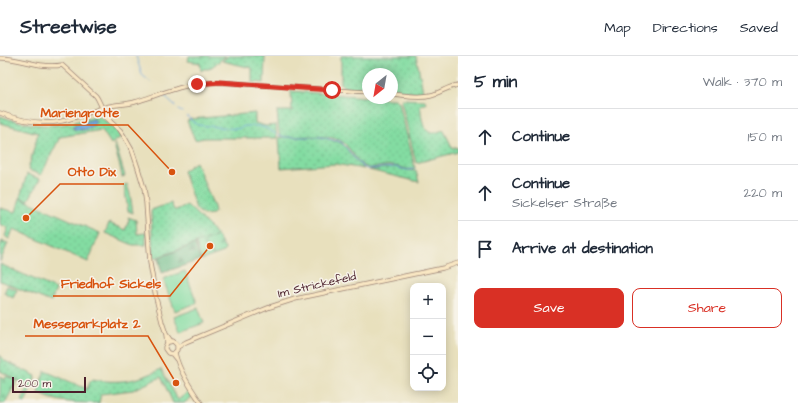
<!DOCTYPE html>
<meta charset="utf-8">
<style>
:root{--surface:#fff;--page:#f2f2f3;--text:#1f2937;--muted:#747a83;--line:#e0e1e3;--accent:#d93025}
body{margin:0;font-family:"Architects Daughter",sans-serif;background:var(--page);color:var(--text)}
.controls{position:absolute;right:12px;bottom:12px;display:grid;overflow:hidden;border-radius:8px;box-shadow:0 2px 10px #0003}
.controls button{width:36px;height:36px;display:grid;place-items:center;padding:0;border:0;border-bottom:1px solid var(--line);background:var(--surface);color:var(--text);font:20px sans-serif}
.compass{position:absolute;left:362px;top:12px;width:36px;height:36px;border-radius:50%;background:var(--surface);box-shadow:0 2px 10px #0003;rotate:211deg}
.scale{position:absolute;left:12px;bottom:10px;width:74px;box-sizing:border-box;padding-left:4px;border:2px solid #4a1f2b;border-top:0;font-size:11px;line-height:14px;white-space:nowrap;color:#4a1f2b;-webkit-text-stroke:3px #f7f3e8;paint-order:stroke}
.stop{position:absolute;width:12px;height:12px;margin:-9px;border:3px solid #d93025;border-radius:50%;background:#fff}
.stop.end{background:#d93025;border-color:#fff;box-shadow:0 1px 4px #0008}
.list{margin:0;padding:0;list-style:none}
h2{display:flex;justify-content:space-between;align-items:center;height:52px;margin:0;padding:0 16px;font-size:17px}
h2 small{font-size:13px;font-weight:400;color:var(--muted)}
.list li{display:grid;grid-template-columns:26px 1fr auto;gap:12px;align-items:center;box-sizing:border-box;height:56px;padding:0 16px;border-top:1px solid var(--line)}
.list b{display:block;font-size:15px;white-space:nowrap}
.list p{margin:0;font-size:13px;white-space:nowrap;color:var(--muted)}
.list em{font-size:13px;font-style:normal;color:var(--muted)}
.actions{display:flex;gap:8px;padding:12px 16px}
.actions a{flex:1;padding:9px 0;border:1px solid var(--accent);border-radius:8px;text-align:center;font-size:14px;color:var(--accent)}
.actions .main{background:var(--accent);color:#fff}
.icon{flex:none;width:22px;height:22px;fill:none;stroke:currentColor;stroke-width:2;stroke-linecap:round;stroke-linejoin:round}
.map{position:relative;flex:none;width:458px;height:347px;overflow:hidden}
header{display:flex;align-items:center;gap:24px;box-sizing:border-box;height:56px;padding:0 20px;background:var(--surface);border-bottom:1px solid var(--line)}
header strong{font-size:19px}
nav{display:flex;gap:22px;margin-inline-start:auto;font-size:14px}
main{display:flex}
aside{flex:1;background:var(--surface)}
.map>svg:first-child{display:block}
.grass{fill:url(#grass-dots);stroke:#667e66}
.forest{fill:url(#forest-firs);stroke:#5a6e5a}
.cemetery{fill:url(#cemetery-stones);stroke:#667e66}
.pitch{fill:#83dca2;stroke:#667e66}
.water{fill:url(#water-ripples);stroke:#5a6283}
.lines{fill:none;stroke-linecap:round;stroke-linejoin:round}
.stream{stroke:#6ba5db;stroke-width:1}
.secondary-casing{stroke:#998074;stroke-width:5}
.secondary{stroke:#f9e7c3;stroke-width:3.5}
.route{stroke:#d93025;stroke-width:5}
.labels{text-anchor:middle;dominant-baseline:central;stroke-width:3;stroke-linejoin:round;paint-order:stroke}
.street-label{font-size:12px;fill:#4a1f2b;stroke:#f7f3e8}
.leader{fill:none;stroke:#d8530f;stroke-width:1.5}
.callout-dot{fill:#d8530f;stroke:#f7f3e8;stroke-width:1.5}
.callout-label{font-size:13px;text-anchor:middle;font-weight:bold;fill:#d8530f;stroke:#f7f3e8;stroke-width:3;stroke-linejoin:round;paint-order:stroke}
</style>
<header>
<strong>Streetwise</strong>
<nav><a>Map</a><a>Directions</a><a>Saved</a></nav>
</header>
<main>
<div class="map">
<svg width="458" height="347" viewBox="0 0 458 347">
<defs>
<pattern id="grass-dots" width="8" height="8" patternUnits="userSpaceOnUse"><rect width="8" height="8" fill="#83dca2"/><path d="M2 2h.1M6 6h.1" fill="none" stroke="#73bc8c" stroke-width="1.8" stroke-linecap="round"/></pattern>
<pattern id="forest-firs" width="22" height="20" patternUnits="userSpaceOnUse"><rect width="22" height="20" fill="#6abc88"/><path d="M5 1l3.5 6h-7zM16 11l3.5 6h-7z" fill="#59986f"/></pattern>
<pattern id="cemetery-stones" width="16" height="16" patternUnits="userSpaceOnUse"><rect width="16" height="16" fill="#83dca2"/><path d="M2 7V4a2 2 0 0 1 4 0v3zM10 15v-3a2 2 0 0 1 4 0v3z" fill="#73bc8c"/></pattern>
<pattern id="water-ripples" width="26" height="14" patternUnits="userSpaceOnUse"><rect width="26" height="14" fill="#6ba5db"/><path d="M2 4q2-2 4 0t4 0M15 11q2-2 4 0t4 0" fill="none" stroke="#5a86b2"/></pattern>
</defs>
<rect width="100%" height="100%" fill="#f7f3e8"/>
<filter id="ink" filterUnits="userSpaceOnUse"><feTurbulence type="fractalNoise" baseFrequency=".025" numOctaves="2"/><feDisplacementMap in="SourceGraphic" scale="8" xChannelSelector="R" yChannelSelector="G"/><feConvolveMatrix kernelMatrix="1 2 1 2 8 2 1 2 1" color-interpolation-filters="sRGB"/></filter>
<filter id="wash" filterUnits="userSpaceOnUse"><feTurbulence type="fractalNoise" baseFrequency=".012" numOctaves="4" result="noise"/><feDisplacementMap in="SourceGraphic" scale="16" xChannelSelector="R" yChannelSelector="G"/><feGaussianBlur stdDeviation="0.9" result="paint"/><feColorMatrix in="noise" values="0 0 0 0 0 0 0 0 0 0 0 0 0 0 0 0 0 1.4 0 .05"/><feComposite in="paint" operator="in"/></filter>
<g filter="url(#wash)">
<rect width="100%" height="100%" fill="#e8e0bd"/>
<!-- grass -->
<g class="grass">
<polygon points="189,0 226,0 209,13 204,13 201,15 200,7 188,5"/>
<polygon points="228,0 265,0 264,27 252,26 252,12 222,5"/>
<path d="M341,0H416L421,24L423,37C416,39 410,35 403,35C399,34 395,34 392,34V18H368V33L344,31L341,28Z"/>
<path d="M291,35L368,41V42L395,43L399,46L415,112C409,115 405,112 399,111C389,108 377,112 367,112C356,107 352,94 344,87C332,77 300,81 285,81L282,80L279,77L277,55H292Z"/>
<path d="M402,43L425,44L426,48L420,49C422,58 421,76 433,77C436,77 440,75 443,74L444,75L452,91L458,92V96L416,107L401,45Z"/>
<polygon points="255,57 255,67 266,70 276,69 277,82 204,82 195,84 187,65 191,63"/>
<path d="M0,60C22,68 48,72 71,67C79,65 87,62 95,60C105,62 116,73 121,81L111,88L102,74L60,81L41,119L28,114L38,77L0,67Z"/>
<polygon points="279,81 321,81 339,86 344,89 352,100 364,113 335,108 281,112"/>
<polygon points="115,87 125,120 122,121 120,111 114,89"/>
<polygon points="196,106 214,151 215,156 213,158 203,159 196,153 183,115"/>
<polygon points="395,111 407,114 416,115 419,126 369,114"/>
<polygon points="27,118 40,123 28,145 20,141"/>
<polygon points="127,128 130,138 133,157 128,155 124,129"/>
<polygon points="20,142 100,177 88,206 14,173 9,183 5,180 8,172 0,168 0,152 16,156"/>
<polygon points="171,147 174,154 176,154 187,149 210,171 217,180 155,202 153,201 151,154"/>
<polygon points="128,161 136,164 137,178 146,177 146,189 133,189 105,177 109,167 125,174 129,164"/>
<polygon points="2,185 4,186 3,188 4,188 5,186 8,187 0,206 0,191"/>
<polygon points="0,208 56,233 51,246 0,225"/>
<polygon points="7,230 17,234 13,242 4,237"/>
<polygon points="0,299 5,305 36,320 25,347 22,345 28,330 0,315"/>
<path d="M161,313L178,344L189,335L192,341L184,347H173L161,321L133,334L101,338L99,347C80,347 54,347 39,337L38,332L45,315L87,333L90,326L93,323C117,328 138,325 161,313Z"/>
</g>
<!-- forest -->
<polygon class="forest" points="195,188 200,204 162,217 158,202"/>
<!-- cemetery -->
<g class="cemetery">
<polygon points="217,180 225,193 224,196 201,204 196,187"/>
<polygon points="0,320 5,323 6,320 17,325 5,347 0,347"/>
</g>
<!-- pitch -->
<g class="pitch">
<polygon points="185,215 197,247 175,255 163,223"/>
<polygon points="198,252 204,267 180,276 174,261"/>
</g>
<!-- water -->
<path class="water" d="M94,63L96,65C92,74 80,76 72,72L74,69Z"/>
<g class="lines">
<!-- stream -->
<g class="stream">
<polyline points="136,0 142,19 152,27"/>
<polyline points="159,41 166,40 168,44 175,50"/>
<polyline points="178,54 182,56"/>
<polyline points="187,60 193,66 198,69 237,73 245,70 257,70 266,72 276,78"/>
<polyline points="279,79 285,81 321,81 341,86 344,89 356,104 363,111 367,113 395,111 407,114 415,113"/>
</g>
</g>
</g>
<g filter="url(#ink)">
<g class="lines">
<!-- secondary casing -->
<g class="secondary-casing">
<g id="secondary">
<path d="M0,2C21,2 41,13 62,9L96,40C99,44 100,49 103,53C107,57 108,59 110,65"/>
<path d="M392,38C404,39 419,42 431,39C440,37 447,31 458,29"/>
<polyline points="103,52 102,56 103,59 120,74 124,80 132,94 138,112 144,132 146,147 150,207 156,242 162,266 166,278 171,285"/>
<path d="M0,57C18,64 37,68 56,66C73,64 89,56 106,51C115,48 125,49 135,46C158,39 181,29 205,27C223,25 241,28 259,29C296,31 332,34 368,36"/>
<polyline points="166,279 167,287 165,291 165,293 168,297 172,298 176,303"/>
<polyline points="169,286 173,285 177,289 177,294 174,297"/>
<polyline points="178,291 186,286 270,251 295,243 443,212 458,207"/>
<path d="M175,297C179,315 191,332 201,347"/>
</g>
</g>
<!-- secondary -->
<use href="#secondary" class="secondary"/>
</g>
</g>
<g class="lines" filter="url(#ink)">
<!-- route -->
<polyline class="route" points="197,28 219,26 332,34"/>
</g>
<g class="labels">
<!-- street labels -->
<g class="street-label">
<text transform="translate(317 229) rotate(-13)">Im Strickefeld</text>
</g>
</g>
<!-- callouts -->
<path class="leader" d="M172 116L128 69H33M26 162L60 128H124M210 190L170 240H53M176 327L148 280H25"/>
<g class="callout-dot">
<circle cx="172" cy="116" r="4"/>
<circle cx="26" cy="162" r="4"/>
<circle cx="210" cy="190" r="4"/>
<circle cx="176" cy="327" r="4"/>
</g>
<g class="callout-label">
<text x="80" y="61">Mariengrotte</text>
<text x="92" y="120">Otto Dix</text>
<text x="111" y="232">Friedhof Sickels</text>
<text x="87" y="272">Messeparkplatz 2</text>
</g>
</svg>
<div class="controls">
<button>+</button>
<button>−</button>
<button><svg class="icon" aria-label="locate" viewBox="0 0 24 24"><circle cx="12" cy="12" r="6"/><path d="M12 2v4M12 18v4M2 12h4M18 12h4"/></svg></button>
</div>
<svg class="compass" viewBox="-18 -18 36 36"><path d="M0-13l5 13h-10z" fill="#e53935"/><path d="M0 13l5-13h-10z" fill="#747a83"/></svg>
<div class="scale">200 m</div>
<div class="stop" style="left:332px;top:34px"></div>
<div class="stop end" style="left:197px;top:28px"></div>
</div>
<aside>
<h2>5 min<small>Walk · 370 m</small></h2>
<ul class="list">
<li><svg class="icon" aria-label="ahead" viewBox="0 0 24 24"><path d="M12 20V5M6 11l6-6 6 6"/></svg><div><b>Continue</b></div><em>150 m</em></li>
<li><svg class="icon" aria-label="ahead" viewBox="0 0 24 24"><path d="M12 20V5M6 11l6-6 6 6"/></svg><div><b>Continue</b><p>Sickelser Straße</p></div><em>220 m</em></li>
<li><svg class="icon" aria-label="arrive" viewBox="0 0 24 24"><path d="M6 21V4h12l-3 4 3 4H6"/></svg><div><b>Arrive at destination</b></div></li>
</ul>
<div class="actions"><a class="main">Save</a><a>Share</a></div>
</aside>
</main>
